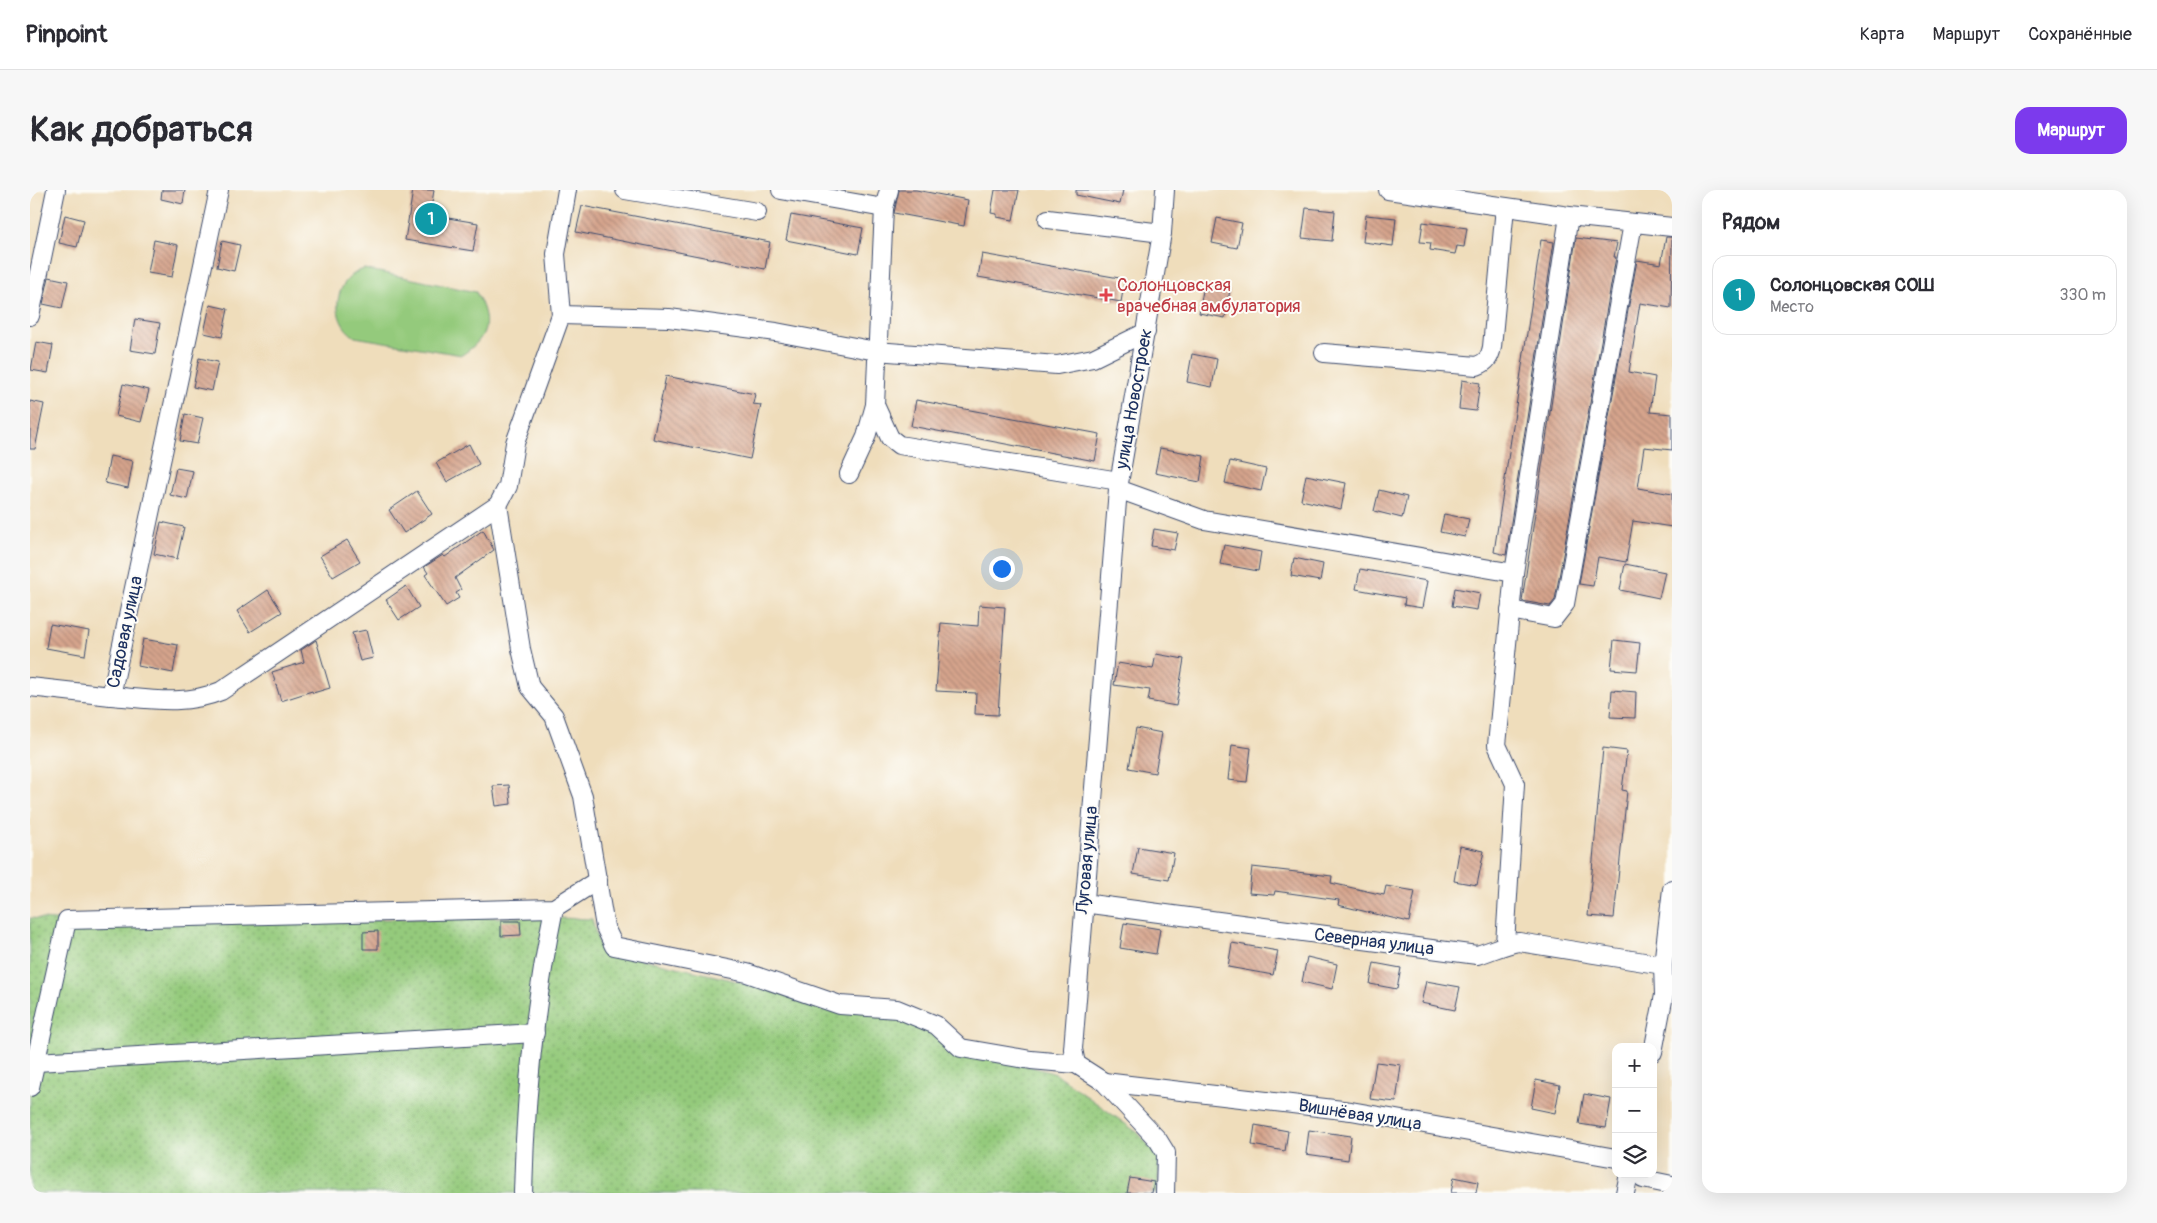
<!DOCTYPE html>
<html lang="ru">
<meta charset="utf-8">
<style>
:root{--surface:#fff;--page:#f7f7f7;--text:#2b2b33;--muted:#7c7c81;--line:#e1e1e2;--accent:#7c3aed}
body{margin:0;font-family:Pangolin,sans-serif;background:var(--page);color:var(--text)}
.controls{position:absolute;right:15px;bottom:15px;display:grid;overflow:hidden;border-radius:10px;box-shadow:0 5px 20px #0002}
.controls button{width:45px;height:45px;display:grid;place-items:center;padding:0;border:0;border-bottom:1px solid var(--line);background:var(--surface);color:var(--text);font:25px sans-serif}
.you{position:absolute;left:971px;top:378px;width:18px;height:18px;margin:-12px;border:4px solid #fff;border-radius:50%;background:#1a73e8;box-shadow:0 0 0 8px #1a73e833}
.badge{display:grid;place-items:center;width:32px;height:32px;border-radius:50%;background:var(--accent);color:#fff;font-size:16px;font-weight:700}
.pin{position:absolute;translate:-50% -50%;border:2px solid #fff;box-shadow:0 1px 5px #0006}
.list{margin:0;padding:0;list-style:none}
h2{display:flex;justify-content:space-between;align-items:center;height:65px;margin:0;padding:0 20px;font-size:21px}
h2 small{font-size:16px;font-weight:400;color:var(--muted)}
.list li{display:grid;grid-template-columns:32px 1fr auto;gap:15px;align-items:center;box-sizing:border-box;height:80px;margin:0 10px 10px;padding:0 10px;border:1px solid var(--line);border-radius:15px}
.list b{display:block;font-size:19px;white-space:nowrap}
.list p{margin:0;font-size:16px;white-space:nowrap;color:var(--muted)}
.list em{font-size:16px;font-style:normal;color:var(--muted)}
.icon{flex:none;width:28px;height:28px;fill:none;stroke:currentColor;stroke-width:2;stroke-linecap:round;stroke-linejoin:round}
.map{position:relative;flex:none;width:1642px;height:1003px;overflow:hidden;border-radius:15px}
header{display:flex;align-items:center;gap:30px;box-sizing:border-box;height:70px;padding:0 25px;background:var(--surface);border-bottom:1px solid var(--line)}
header strong{font-size:24px}
nav{display:flex;gap:28px;margin-inline-start:auto;font-size:18px}
.intro{display:flex;align-items:center;justify-content:space-between;box-sizing:border-box;height:120px;padding:0 30px}
h1{margin:0;font-size:35px}
.button{padding:12px 22px;border-radius:15px;background:var(--accent);color:#fff;font-size:18px;font-weight:700}
main{display:flex;gap:30px;padding:0 30px}
aside{flex:1;background:var(--surface);border-radius:15px;box-shadow:0 5px 20px #0002}
.map>svg:first-child{display:block}
.grass{fill:#94ca7c;stroke:#587c6d}
.garden{fill:url(#garden-dots);stroke:#587c6d}
.building{fill:url(#building-back-hatch)}
.lines{fill:none;stroke-linecap:round;stroke-linejoin:round}
.minor-casing{stroke:#3b496c;stroke-width:20}
.minor{stroke:#fff;stroke-width:18}
.health-dot{fill:#e0444e;stroke:#fdfcf7;stroke-width:2}
.labels{text-anchor:middle;dominant-baseline:central;stroke-width:4;stroke-linejoin:round;paint-order:stroke}
.health-label{font-size:18px;fill:#be3a42;stroke:#fdfcf7;text-anchor:start}
.street-label{font-size:18px;fill:#1b2f5e;stroke:#fdfcf7}
</style>
<header>
<strong>Pinpoint</strong>
<nav><a>Карта</a><a>Маршрут</a><a>Сохранённые</a></nav>
</header>
<div class="intro"><h1>Как добраться</h1><a class="button">Маршрут</a></div>
<main>
<div class="map">
<svg width="1642" height="1003" viewBox="0 0 1642 1003">
<defs>
<pattern id="garden-dots" width="8" height="8" patternUnits="userSpaceOnUse" patternTransform="scale(1.25)"><rect width="8" height="8" fill="#94ca7c"/><path d="M2 2h.1M6 6h.1" fill="none" stroke="#78a469" stroke-width="1.8" stroke-linecap="round"/></pattern>
<pattern id="building-back-hatch" width="6" height="6" patternUnits="userSpaceOnUse" patternTransform="scale(1.25)"><rect width="6" height="6" fill="#d6a48c"/><path d="M-1 5l2 2M0 0l6 6M5-1l2 2" fill="none" stroke="#ad8676"/></pattern>
</defs>
<rect width="100%" height="100%" fill="#fdfcf7"/>
<filter id="ink" filterUnits="userSpaceOnUse"><feTurbulence type="fractalNoise" baseFrequency=".02" numOctaves="2"/><feDisplacementMap in="SourceGraphic" scale="10" xChannelSelector="R" yChannelSelector="G"/><feConvolveMatrix kernelMatrix="1 2 1 2 8 2 1 2 1" color-interpolation-filters="sRGB"/></filter>
<filter id="wash" filterUnits="userSpaceOnUse"><feTurbulence type="fractalNoise" baseFrequency=".0096" numOctaves="4" result="noise"/><feDisplacementMap in="SourceGraphic" scale="20" xChannelSelector="R" yChannelSelector="G"/><feGaussianBlur stdDeviation="1.12" result="paint"/><feColorMatrix in="noise" values="0 0 0 0 0 0 0 0 0 0 0 0 0 0 0 0 0 1.4 0 .05"/><feComposite in="paint" operator="in"/></filter>
<g filter="url(#wash)">
<rect width="100%" height="100%" fill="#efddbb"/>
<!-- grass -->
<path class="grass" d="M334,79L446,102C461,131 460,146 432,165L325,147C298,130 304,88 334,79Z"/>
<!-- garden -->
<polygon class="garden" points="488,727 562,729 570,759 758,803 871,825 897,839 922,862 999,876 1026,884 1108,943 1130,968 1127,1003 0,1003 0,728 72,734"/>
<g id="blocks">
<!-- building -->
<g class="building">
<polygon points="132,0 155,0 153,14 131,9"/>
<polygon points="383,0 404,0 400,25 448,33 443,61 375,50"/>
<polygon points="869,0 886,0 938,10 934,36 864,23"/>
<polygon points="965,0 989,0 983,30 967,27 967,24 961,23"/>
<polygon points="1046,0 1093,0 1090,14 1046,5"/>
<polygon points="552,16 740,52 735,79 546,42"/>
<polygon points="1276,18 1305,21 1302,51 1272,48"/>
<polygon points="35,25 54,30 47,57 29,53"/>
<polygon points="761,25 833,38 828,64 756,50"/>
<polygon points="1336,25 1366,28 1363,56 1333,52"/>
<polygon points="1187,28 1212,33 1207,58 1182,53"/>
<polygon points="1393,32 1437,38 1434,57 1427,56 1425,64 1400,60 1401,53 1390,52"/>
<polygon points="1636,47 1642,47 1641,118 1610,113 1599,182 1625,187 1620,222 1642,224 1642,260 1614,257 1608,298 1642,304 1642,337 1603,331 1596,372 1568,367 1563,396 1549,394 1607,70 1631,74"/>
<polygon points="1546,48 1587,53 1584,67 1586,67 1525,410 1520,416 1492,411"/>
<polygon points="124,50 148,55 142,87 118,83"/>
<polygon points="1511,50 1524,52 1476,365 1464,362"/>
<polygon points="192,51 210,55 204,81 187,77"/>
<polygon points="952,64 1095,89 1091,112 948,87"/>
<polygon points="19,87 38,91 32,118 13,114"/>
<polygon points="1174,95 1200,100 1195,128 1169,123"/>
<polygon points="180,115 198,119 192,147 174,143"/>
<polygon points="105,129 130,133 125,164 100,160"/>
<polygon points="6,152 23,155 18,183 1,180"/>
<polygon points="1162,164 1187,169 1182,197 1157,192"/>
<polygon points="169,168 188,172 182,201 163,197"/>
<polygon points="636,186 725,204 723,214 731,215 720,269 623,249"/>
<polygon points="1432,190 1450,193 1446,221 1429,219"/>
<polygon points="93,194 119,200 111,232 86,226"/>
<polygon points="886,210 1070,244 1065,271 881,236"/>
<polygon points="0,211 14,214 5,259 0,259"/>
<polygon points="155,224 173,228 167,254 150,251"/>
<polygon points="439,254 449,274 417,292 406,273"/>
<polygon points="1130,258 1174,266 1170,292 1125,283"/>
<polygon points="80,266 103,271 98,298 75,293"/>
<polygon points="1200,271 1236,279 1231,301 1195,293"/>
<polygon points="146,278 163,281 157,309 140,305"/>
<polygon points="1276,285 1316,293 1311,319 1271,310"/>
<polygon points="1349,300 1377,307 1372,328 1344,321"/>
<polygon points="387,301 402,324 374,343 359,320"/>
<polygon points="1414,324 1439,329 1435,347 1410,342"/>
<polygon points="131,332 154,337 147,369 124,364"/>
<polygon points="1124,339 1148,343 1144,360 1121,356"/>
<polygon points="453,340 464,360 425,388 431,400 426,403 429,408 416,416 395,385 398,383 394,377 413,365 415,367"/>
<polygon points="317,350 330,371 303,387 290,366"/>
<polygon points="1194,355 1231,362 1228,381 1190,374"/>
<polygon points="1264,368 1293,374 1290,391 1261,386"/>
<polygon points="1595,374 1635,382 1629,408 1590,400"/>
<polygon points="1330,379 1397,391 1392,418 1374,415 1375,408 1326,399"/>
<polygon points="376,396 389,417 369,430 356,410"/>
<polygon points="1425,398 1450,403 1447,420 1422,416"/>
<polygon points="238,400 252,422 220,442 207,421"/>
<polygon points="949,415 975,417 968,525 945,524 946,503 906,501 911,433 948,436"/>
<polygon points="20,434 59,441 55,465 16,458"/>
<polygon points="336,440 343,468 330,471 322,443"/>
<polygon points="113,449 148,455 143,483 108,476"/>
<polygon points="286,450 300,498 283,503 282,501 251,511 242,482 274,472 271,460"/>
<polygon points="1584,450 1610,453 1607,481 1581,479"/>
<polygon points="1126,464 1154,469 1146,516 1118,511 1120,500 1084,495 1088,473 1123,479"/>
<polygon points="1582,500 1606,502 1605,528 1580,527"/>
<polygon points="1106,538 1132,543 1125,583 1099,578"/>
<polygon points="1202,555 1221,558 1217,592 1198,590"/>
<polygon points="1573,558 1597,561 1592,600 1597,601 1584,728 1558,726"/>
<polygon points="479,595 481,614 466,616 463,596"/>
<polygon points="1430,656 1454,661 1447,695 1424,691"/>
<polygon points="1108,657 1144,663 1139,690 1103,684"/>
<polygon points="1222,677 1302,686 1301,693 1354,705 1356,696 1385,701 1379,732 1308,715 1309,710 1245,701 1244,705 1219,703"/>
<polygon points="471,731 490,731 491,745 471,746"/>
<polygon points="1094,733 1130,739 1126,764 1090,758"/>
<polygon points="348,741 348,759 333,759 333,742"/>
<polygon points="1202,753 1248,761 1243,785 1198,777"/>
<polygon points="1277,767 1307,774 1302,799 1272,792"/>
<polygon points="1344,773 1371,778 1367,799 1340,794"/>
<polygon points="1396,791 1430,797 1425,820 1391,813"/>
<polygon points="1346,872 1371,875 1366,912 1340,909"/>
<polygon points="1506,890 1530,895 1525,923 1501,918"/>
<polygon points="1554,904 1581,909 1576,938 1549,934"/>
<polygon points="1225,935 1258,941 1255,961 1222,955"/>
<polygon points="1279,940 1321,946 1318,970 1276,964"/>
<polygon points="1424,987 1448,992 1446,1003 1421,1003"/>
<polygon points="1100,988 1124,992 1122,1003 1097,1003"/>
</g>
</g>
</g>
<g filter="url(#ink)">
<use href="#blocks" fill-opacity="0" stroke="#3b496c" stroke-width="1"/>
<g class="lines">
<!-- minor casing -->
<g class="minor-casing">
<g id="minor">
<path d="M189,0L81,506C119,509 155,516 191,501L468,315L478,296L485,253L531,125L526,64L537,0"/>
<polyline points="595,0 727,22"/>
<polyline points="751,0 854,18"/>
<polyline points="1135,0 1132,43 1088,299 1043,859 1046,874 1074,892 1128,950 1136,963 1135,1003"/>
<polyline points="1358,0 1539,26 1642,37"/>
<polyline points="1018,29 1132,43"/>
<polyline points="531,125 639,128 746,142 846,161 1027,175 1063,168 1116,142"/>
<polyline points="0,126 26,0"/>
<path d="M1294,163L1447,176C1457,172 1460,167 1462,157L1475,17"/>
<polyline points="845,215 860,248 869,255 1089,291"/>
<polyline points="819,284 836,247 845,215 854,18 859,0"/>
<polyline points="1088,299 1174,330 1484,383"/>
<polyline points="468,315 491,459 500,497 524,526 553,606 575,737 584,756 717,783 810,815 867,819 906,835 931,858 1001,870 1046,874"/>
<polyline points="1480,420 1524,428 1535,414 1603,33"/>
<polyline points="0,497 81,506"/>
<path d="M1053,713L1447,765C1462,761 1474,754 1489,752L1633,775"/>
<polyline points="1475,754 1485,594 1467,555 1484,383 1539,26"/>
<polyline points="1623,862 1634,805 1633,775 1642,699"/>
<polyline points="6,872 505,843"/>
<polyline points="1074,892 1321,921 1586,968"/>
<polyline points="0,897 37,730 524,718 568,690"/>
<polyline points="1610,984 1613,989 1642,995"/>
<path d="M493,1003C495,908 505,811 524,718"/>
<polyline points="1595,1003 1599,984"/>
</g>
</g>
<!-- minor -->
<use href="#minor" class="minor"/>
</g>
</g>
<!-- markers -->
<path class="health-dot" d="M1073.5 97.5h5v5h5v5h-5v5h-5v-5h-5v-5h5z"/>
<g class="labels">
<!-- health labels -->
<g class="health-label">
<text x="1087" y="95">Солонцовская<tspan x="1087" dy="21">врачебная амбулатория</tspan></text>
</g>
<!-- street labels -->
<g class="street-label">
<text transform="translate(1104 209) rotate(-80)">улица Новостроек</text>
<text transform="translate(95 442) rotate(-78)">Садовая улица</text>
<text transform="translate(1057 670) rotate(-85)">Луговая улица</text>
<text transform="translate(1344 752) rotate(7)">Северная улица</text>
<text transform="translate(1330 925) rotate(9)">Вишнёвая улица</text>
</g>
</g>
</svg>
<div class="controls">
<button>+</button>
<button>−</button>
<button><svg class="icon" aria-label="layers" viewBox="0 0 24 24"><path d="M12 4l9 5-9 5-9-5zM3 14l9 5 9-5"/></svg></button>
</div>
<div class="you"></div>
<div class="pin badge" style="left:401px;top:29px;background:#0f9aa8">1</div>
</div>
<aside>
<h2>Рядом<small></small></h2>
<ul class="list">
<li><span class="badge" style="background:#0f9aa8">1</span><div><b>Солонцовская СОШ</b><p>Место</p></div><em>330 m</em></li>
</ul>
</aside>
</main>
